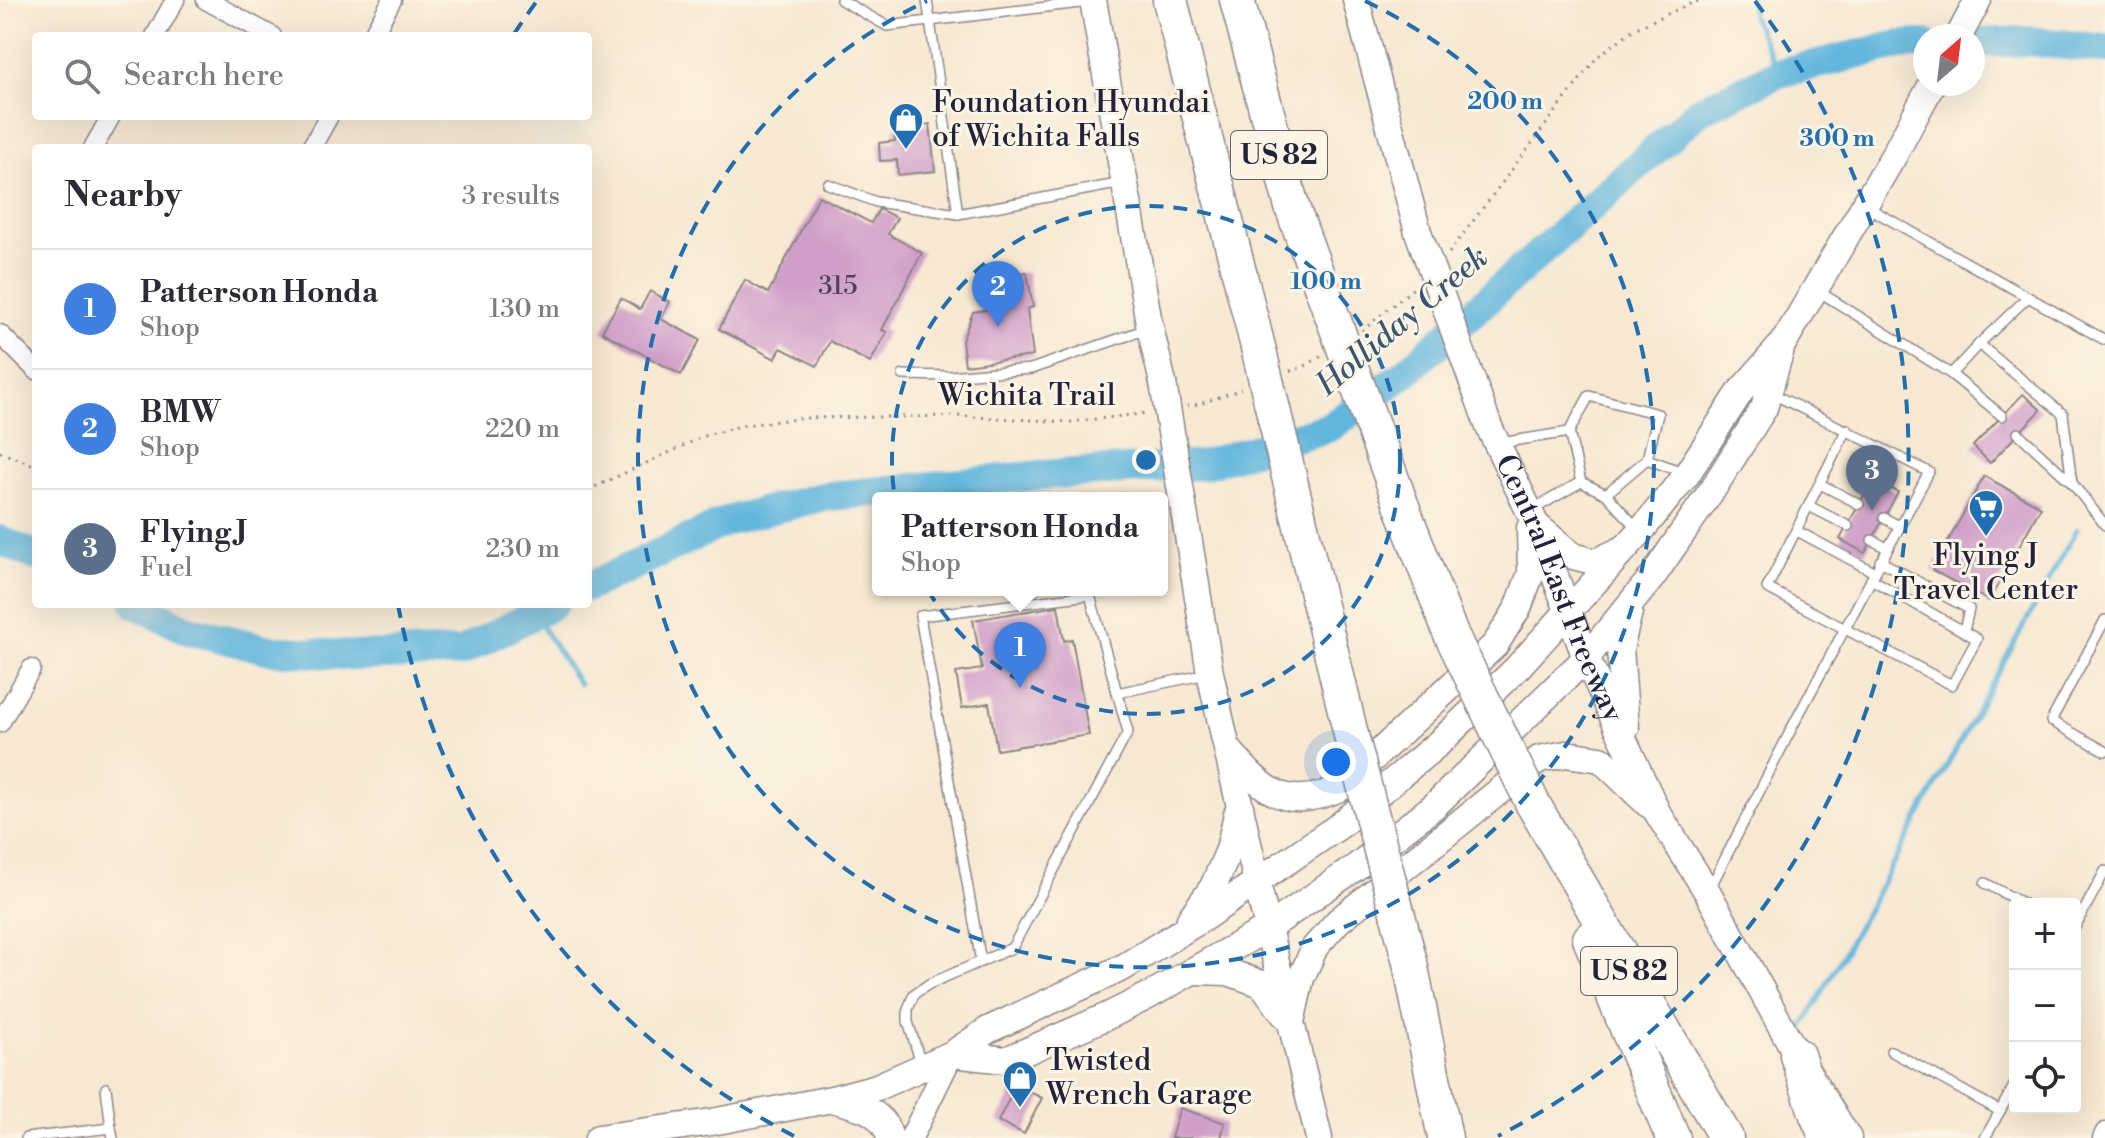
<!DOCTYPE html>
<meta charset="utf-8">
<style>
:root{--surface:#fff;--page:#f2f2f3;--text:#2b2b33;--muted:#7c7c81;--line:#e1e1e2;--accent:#1f6fb2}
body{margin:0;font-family:"Libre Bodoni",serif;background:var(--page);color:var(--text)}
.controls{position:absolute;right:24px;bottom:24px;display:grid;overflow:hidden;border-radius:8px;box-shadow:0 8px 32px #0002}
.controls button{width:72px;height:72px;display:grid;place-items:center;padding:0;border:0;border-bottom:2px solid var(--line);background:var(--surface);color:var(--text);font:40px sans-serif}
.compass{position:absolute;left:1913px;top:24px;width:72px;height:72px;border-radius:50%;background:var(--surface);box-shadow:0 8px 32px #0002;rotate:28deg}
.you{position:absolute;left:1336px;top:762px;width:28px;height:28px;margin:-20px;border:6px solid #fff;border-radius:50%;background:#1a73e8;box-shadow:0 0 0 12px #1a73e833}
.badge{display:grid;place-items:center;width:52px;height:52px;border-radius:50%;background:var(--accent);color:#fff;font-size:26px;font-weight:700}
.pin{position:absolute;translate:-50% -66px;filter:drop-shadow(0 2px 4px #0008)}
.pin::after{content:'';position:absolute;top:42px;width:28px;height:24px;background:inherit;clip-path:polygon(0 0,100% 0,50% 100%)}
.popup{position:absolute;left:872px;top:492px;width:296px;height:104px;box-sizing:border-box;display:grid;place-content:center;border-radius:8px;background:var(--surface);filter:drop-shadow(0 2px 6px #0005);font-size:26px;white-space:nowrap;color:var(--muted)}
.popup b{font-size:30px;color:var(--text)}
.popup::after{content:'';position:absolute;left:50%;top:100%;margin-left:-16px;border:16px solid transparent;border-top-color:var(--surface)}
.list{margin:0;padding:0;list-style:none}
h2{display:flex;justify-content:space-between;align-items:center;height:104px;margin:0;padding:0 32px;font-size:34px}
h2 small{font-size:26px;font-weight:400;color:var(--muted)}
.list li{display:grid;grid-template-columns:52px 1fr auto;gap:24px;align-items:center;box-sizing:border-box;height:120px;padding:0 32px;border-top:2px solid var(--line)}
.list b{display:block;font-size:30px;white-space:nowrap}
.list p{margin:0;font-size:26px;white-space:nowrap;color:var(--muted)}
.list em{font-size:26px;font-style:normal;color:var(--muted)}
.icon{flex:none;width:44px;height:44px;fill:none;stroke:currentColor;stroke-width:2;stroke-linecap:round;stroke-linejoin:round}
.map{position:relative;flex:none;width:2105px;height:1138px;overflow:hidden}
.search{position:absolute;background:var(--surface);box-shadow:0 8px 32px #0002;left:32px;top:32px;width:560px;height:88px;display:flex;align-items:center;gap:20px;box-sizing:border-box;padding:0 28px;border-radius:8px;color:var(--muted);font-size:30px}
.panel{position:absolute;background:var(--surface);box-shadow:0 8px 32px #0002;left:32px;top:144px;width:560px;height:464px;border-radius:8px}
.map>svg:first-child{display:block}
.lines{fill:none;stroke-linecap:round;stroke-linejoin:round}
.stream{stroke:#60b6dd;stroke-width:5}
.river{stroke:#60b6dd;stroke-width:30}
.building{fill:#d09fc9}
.service-casing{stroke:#8c8586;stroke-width:12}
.minor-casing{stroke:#8c8586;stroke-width:21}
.tertiary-casing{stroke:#8c8586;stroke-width:25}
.secondary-casing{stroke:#8c8586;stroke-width:29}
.motorway-casing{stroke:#8c8586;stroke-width:37}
.path{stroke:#8c8586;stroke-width:3;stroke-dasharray:2 6;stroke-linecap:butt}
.service{stroke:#fff;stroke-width:9}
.minor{stroke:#fff;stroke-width:18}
.tertiary{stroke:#fff;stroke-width:22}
.secondary{stroke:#fff;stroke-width:26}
.motorway{stroke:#fff;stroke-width:34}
.secondary-bridge-casing{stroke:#8c8586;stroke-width:29;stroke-linecap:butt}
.motorway-bridge-casing{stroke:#8c8586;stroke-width:37;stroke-linecap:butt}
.secondary-bridge{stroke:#fff;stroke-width:26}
.motorway-bridge{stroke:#fff;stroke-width:34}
.ring{fill:none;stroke:#1f6fb2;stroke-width:4;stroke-dasharray:14 10}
.labels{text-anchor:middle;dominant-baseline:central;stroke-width:6;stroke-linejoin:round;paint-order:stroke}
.number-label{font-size:26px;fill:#4e415e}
.shield{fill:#fcf5e5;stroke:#63616e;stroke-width:2}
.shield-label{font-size:28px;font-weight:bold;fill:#22223b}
.poi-label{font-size:30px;fill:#22223b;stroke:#fcf5e5;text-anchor:start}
.street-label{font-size:30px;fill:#22223b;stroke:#fcf5e5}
.water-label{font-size:32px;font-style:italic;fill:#385674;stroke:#fcf5e5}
.centre{fill:#1f6fb2;stroke:#fcf5e5;stroke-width:4}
.ring-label{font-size:24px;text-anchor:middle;font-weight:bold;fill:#1f6fb2;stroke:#fcf5e5;stroke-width:6;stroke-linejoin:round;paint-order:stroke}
</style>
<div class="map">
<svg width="2105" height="1138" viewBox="0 0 2105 1138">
<rect width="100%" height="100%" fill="#fcf5e5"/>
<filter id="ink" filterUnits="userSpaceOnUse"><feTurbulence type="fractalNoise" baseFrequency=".0125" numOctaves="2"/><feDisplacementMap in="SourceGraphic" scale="16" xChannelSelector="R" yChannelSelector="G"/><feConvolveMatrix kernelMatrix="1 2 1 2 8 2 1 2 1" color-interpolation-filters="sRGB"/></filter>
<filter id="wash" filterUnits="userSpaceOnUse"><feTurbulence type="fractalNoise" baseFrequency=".006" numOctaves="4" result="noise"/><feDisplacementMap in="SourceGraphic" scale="32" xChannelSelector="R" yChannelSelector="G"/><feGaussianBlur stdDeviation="1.8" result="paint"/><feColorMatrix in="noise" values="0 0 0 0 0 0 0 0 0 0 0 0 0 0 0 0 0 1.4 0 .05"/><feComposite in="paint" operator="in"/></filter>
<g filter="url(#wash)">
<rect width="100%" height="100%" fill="#f7e8d1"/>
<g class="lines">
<!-- stream -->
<g class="stream">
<polyline points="1751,0 1752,16 1779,73"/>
<polyline points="534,614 579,684"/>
<polyline points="1802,1029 2077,529"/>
</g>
<!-- river -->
<g class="river">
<polyline points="1973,43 2028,41 2105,49"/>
<polyline points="0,540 36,556"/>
<polyline points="588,587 729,520 822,497 1043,475 1202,465 1330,427 1405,373 1700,110 1779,73 1898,45 1925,44"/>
<polyline points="136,604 188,630 271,650 357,656 461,652 554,604"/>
</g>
</g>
<g id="blocks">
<!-- building -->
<g class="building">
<polygon points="930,124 935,171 898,175 897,160 880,161 879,143 895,141 894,128"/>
<polygon points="819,196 871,223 879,209 897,218 888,234 922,253 882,330 887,332 870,363 830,341 817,366 781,348 775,359 719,329 745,280 768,293"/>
<polygon points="1027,272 1033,307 1027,309 1033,356 965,365 962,341 973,312 986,310 981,278"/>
<polygon points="650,291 670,302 661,319 700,340 681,375 602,332 621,298 640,309"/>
<polygon points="2023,394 2041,410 1990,463 1973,446"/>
<polygon points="1984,476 2041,507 1989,601 1932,570"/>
<polygon points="1873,479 1898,492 1865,553 1840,539"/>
<polygon points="1058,606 1064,641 1072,639 1089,735 997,750 989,703 962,708 956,673 982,669 973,620"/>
<polygon points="1016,1085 1042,1098 1024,1134 998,1121"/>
<polygon points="1180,1108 1225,1123 1221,1138 1171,1138"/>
</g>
</g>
</g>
<g filter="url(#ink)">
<use href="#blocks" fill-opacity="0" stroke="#8c8586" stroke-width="2"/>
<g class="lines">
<!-- service casing -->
<g class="service-casing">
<g id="service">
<polyline points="841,0 887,26 1089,2"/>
<polyline points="927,0 958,214"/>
<polyline points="828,184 876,202 958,214 1122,183"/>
<polyline points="1867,207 2105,340"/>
<polyline points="1818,291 1951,374 2002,416"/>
<polyline points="1979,344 2028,297"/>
<polyline points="1951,374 1979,344 2063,414 2072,483"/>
<polyline points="903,375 949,376 1031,369 1147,329"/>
<polyline points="1847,429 1767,588 1952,685 1977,639 1871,579"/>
<polyline points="1569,432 1581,482 1606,494 1647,459"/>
<polyline points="2018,433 2072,483 2105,525"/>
<polyline points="1500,443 1569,432 1589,396 1658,414 1647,459 1685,473"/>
<polyline points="1820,484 1859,504"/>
<polyline points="1606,494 1638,529"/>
<polyline points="1809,506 1848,526"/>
<polyline points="1532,510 1581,482"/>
<polyline points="1884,518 1899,526"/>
<polyline points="1797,531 1874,572"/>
<polyline points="1872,540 1887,548"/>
<polyline points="1880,561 1969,609 1964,631"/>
<polyline points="2105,620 2051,721 2105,751"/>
<polyline points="1117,693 1207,674"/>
<polyline points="1985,883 2024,904"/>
<polyline points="1709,890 1797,718 1929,472 1771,393"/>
<polyline points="2075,927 2105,871"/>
<polyline points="1891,1051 2000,1111"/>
<polyline points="921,1063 908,1022 908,1009 914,994 929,984 1012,948 1128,732 1090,595 920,616 981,962"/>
<polyline points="106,1088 111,1128"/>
<polyline points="26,1138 111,1128 113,1138"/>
<polyline points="1985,1138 2015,1084"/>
</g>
</g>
<!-- minor casing -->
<g class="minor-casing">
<g id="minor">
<polyline points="206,0 272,36"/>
<polyline points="155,36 175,0"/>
<polyline points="372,36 392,0"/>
<polyline points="93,148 111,116"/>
<polyline points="311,148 329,116"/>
<polyline points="0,334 36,370"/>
<polyline points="0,723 31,669"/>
<polyline points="2102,1138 2105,1132"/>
</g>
</g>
<!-- tertiary casing -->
<g class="tertiary-casing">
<polyline id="tertiary" points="911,1138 952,1054"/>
</g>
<!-- secondary casing -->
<g class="secondary-casing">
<g id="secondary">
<polyline points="1093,0 1149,323 1163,383"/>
<polyline points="1356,0 1418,232"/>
<polyline points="1959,36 1978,0"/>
<path id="s1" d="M1489,427L1534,521L1586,658L1657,812L1708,893L1797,1055L1848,1138"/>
<polyline points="1537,526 1573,556 1596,562 1623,549"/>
<polyline points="1193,566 1210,673 1257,883 1319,1138"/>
<polyline points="1626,727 1620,649 1629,612"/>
<path d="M1229,750C1264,792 1287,813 1342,787L1495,645L1518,608L1531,573L1530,528"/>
<polyline points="1190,919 1213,887 1229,850 1237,814"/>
<polyline points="1193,971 1228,972 1262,984 1284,1014"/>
<polyline points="1292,1018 1301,978 1315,947 1338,921 1539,759 1566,754 1601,759 1648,804"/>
<polyline points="952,1054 1006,1060 1110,1015 1150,995 1268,928 1356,867 1434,806 1586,658 1653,576 1714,487 1764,408 1781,349"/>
<path d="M832,1099C858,1107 882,1108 890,1138"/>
<polyline points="598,1138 712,1122 832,1099 877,1087 952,1054 988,1030 1124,967 1202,919 1339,826 1440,742 1517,668 1640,532 1687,474 1741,391 1784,342 1894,155 1932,84"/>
</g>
</g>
<!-- motorway casing -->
<g class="motorway-casing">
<g id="motorway">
<polyline points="1170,0 1258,347"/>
<polyline points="1237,0 1292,207 1329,307"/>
<polyline points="1401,504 1450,632"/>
<polyline points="1305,543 1352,739"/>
<polyline points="1533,804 1726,1138"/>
<polyline points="1590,939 1673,1138"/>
<polyline points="1410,962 1445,1138"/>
<polyline points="1797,1055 1817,1115 1827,1138"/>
</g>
</g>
<!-- path -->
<g class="path">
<polyline points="1449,253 1597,57 1634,29 1694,2 1704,0"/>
<polyline points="1362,331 1415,287"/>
<polyline points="1290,371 1305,366 1322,356"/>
<polyline points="1187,406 1200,404 1241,389"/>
<polyline points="0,452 36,466"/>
<polyline points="588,490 709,434 745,425 804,418 957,416 1071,422 1148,413"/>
</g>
<!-- service -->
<use href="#service" class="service"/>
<!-- minor -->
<use href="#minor" class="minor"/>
<!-- tertiary -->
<use href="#tertiary" class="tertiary"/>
<!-- secondary -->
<use href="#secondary" class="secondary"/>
<!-- motorway -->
<use href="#motorway" class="motorway"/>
<!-- secondary-bridge casing -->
<g class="secondary-bridge-casing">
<g id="secondary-bridge">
<polyline points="1418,232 1489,427"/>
<polyline points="1163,383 1193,566"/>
</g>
</g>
<!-- motorway-bridge casing -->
<g class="motorway-bridge-casing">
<g id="motorway-bridge">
<polyline points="1329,307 1401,504"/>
<polyline points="1258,347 1305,543"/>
<polyline points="1450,632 1533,804"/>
<polyline points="1352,739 1410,962"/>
</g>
</g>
<!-- secondary-bridge -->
<use href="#secondary-bridge" class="secondary-bridge"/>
<!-- motorway-bridge -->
<use href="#motorway-bridge" class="motorway-bridge"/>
</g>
</g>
<!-- distance rings -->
<g class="ring">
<circle cx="1146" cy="460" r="254"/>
<path d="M1365 1A508 508 0 1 1 927 1"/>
<path d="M794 1136A762 762 0 0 1 398 605M514 34A762 762 0 0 1 537 1M1755 1A762 762 0 0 1 1498 1136"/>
</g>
<!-- icons -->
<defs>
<g id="shop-pin" transform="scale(1.8)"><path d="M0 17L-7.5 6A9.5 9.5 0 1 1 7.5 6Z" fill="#1f6fb2" stroke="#fcf5e5"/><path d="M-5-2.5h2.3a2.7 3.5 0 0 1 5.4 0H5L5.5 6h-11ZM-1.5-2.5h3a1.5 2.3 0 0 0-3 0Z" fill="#fff"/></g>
<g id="supermarket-pin" transform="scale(1.8)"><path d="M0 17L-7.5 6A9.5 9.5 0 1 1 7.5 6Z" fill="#1f6fb2" stroke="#fcf5e5"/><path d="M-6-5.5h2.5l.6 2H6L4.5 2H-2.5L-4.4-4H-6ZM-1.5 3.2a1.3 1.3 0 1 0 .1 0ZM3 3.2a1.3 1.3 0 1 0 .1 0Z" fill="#fff"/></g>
</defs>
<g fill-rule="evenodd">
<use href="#shop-pin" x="906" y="120"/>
<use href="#supermarket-pin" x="1986" y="507"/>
<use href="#shop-pin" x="1020" y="1078"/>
</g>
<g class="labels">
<!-- number labels -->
<g class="number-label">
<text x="838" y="286">315</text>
</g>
<!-- shield labels -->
<g class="shield">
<rect x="1231" y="131" width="96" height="48" rx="6"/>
<rect x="1581" y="947" width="96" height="48" rx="6"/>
</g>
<g class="shield-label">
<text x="1279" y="155">US 82</text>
<text x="1629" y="971">US 82</text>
</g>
<!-- poi labels -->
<g class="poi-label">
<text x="932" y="103">Foundation Hyundai<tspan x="932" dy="34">of Wichita Falls</tspan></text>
<text x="1986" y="556" text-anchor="middle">Flying J<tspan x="1986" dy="34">Travel Center</tspan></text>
<text x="1046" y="1061">Twisted<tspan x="1046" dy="34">Wrench Garage</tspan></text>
</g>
<!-- street labels -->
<g class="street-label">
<text x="1027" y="396">Wichita Trail</text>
<text stroke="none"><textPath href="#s1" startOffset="176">Central East Freeway</textPath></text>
</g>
<!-- water labels -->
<g class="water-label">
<text transform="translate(1402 321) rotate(-40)">Holliday Creek</text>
</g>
</g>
<circle cx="1146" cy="460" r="12" class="centre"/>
<g class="ring-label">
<text x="1505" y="109">200 m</text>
<text x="1837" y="146">300 m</text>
<text x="1326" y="289">100 m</text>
</g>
</svg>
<div class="controls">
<button>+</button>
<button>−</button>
<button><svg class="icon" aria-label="locate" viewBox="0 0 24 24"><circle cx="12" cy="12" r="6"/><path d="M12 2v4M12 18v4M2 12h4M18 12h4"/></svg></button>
</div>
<svg class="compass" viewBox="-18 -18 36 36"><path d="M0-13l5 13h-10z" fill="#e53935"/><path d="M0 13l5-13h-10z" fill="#7c7c81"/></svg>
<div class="you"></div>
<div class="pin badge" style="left:1020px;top:688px;background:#3f7fe0">1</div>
<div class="popup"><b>Patterson Honda</b>Shop</div>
<div class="pin badge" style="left:998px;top:327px;background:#3f7fe0">2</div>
<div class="pin badge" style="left:1872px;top:511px;background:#5c6f8a">3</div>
<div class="search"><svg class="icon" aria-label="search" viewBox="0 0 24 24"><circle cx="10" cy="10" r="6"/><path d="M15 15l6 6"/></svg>Search here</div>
<section class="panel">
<h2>Nearby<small>3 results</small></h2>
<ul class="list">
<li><span class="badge" style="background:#3f7fe0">1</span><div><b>Patterson Honda</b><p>Shop</p></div><em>130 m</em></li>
<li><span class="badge" style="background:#3f7fe0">2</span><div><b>BMW</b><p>Shop</p></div><em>220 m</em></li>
<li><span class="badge" style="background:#5c6f8a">3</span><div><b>Flying J</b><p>Fuel</p></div><em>230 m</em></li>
</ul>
</section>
</div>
